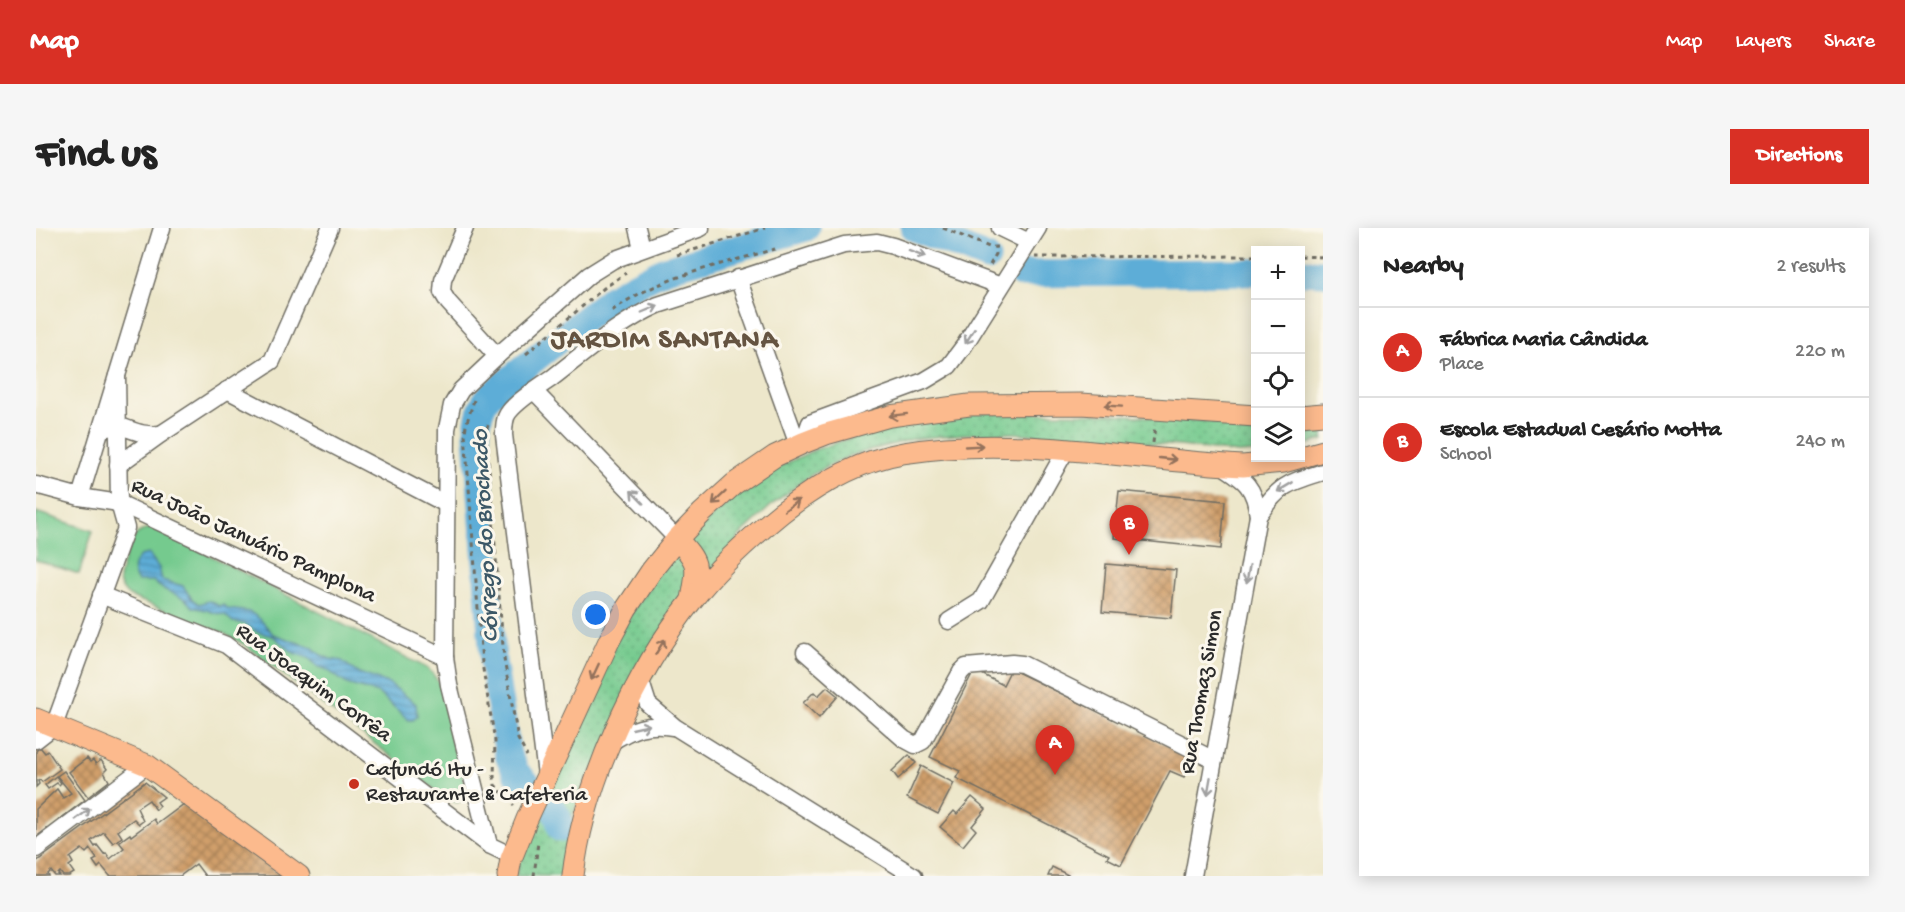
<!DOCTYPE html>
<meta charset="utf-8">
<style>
:root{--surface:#fff;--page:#f6f6f6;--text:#222;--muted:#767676;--line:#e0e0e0;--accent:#d93025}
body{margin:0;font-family:"Gochi Hand",sans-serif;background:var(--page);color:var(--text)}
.controls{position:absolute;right:18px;top:18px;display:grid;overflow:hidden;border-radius:0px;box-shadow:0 3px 15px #0003}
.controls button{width:54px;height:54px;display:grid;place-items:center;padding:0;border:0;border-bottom:2px solid var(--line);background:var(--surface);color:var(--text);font:30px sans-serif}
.you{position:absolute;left:560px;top:387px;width:21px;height:21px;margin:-15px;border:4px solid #fff;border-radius:50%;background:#1a73e8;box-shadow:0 0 0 9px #1a73e833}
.badge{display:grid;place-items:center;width:39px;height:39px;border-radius:50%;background:var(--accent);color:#fff;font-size:20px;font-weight:700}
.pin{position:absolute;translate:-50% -50px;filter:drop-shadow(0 2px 3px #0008)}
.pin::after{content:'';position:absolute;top:32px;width:21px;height:18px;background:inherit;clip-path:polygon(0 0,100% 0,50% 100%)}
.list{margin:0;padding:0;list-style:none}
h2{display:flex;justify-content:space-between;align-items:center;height:78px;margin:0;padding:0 24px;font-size:26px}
h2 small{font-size:20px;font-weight:400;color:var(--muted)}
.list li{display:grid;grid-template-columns:39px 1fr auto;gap:18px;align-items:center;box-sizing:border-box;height:90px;padding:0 24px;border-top:2px solid var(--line)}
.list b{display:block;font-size:22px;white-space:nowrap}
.list p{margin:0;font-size:20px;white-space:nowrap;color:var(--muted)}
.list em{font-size:20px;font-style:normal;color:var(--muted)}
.icon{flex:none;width:33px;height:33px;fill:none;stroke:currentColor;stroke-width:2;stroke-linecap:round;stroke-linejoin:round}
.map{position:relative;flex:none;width:1287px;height:648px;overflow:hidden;border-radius:0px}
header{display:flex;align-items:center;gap:36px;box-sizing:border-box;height:84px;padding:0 30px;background:var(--accent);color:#fff}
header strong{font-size:28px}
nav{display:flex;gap:33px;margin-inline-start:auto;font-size:21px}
.intro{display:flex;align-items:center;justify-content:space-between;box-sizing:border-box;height:144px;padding:0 36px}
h1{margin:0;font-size:42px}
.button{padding:15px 27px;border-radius:0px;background:var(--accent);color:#fff;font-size:21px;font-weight:700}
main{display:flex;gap:36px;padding:0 36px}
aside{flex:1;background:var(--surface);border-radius:0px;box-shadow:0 3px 15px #0003}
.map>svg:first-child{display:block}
.grass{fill:url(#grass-dots);stroke:#507a5c;stroke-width:1.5}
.green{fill:#74ca8e;stroke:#507a5c;stroke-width:1.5}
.water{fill:url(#water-rules);stroke:#446c81;stroke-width:1.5}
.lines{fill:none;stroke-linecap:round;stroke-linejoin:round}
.river{stroke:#5dadd7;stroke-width:27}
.building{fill:url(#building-cross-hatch)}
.minor-casing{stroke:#6f6d63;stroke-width:19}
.major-casing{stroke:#6f6d63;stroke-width:23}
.path{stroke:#6f6d63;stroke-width:3;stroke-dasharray:4.5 4.5;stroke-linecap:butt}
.minor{stroke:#fff;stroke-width:16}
.major{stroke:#fcba8d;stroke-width:21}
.oneway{stroke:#a0a0a0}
.oneway2{stroke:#94725c}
.poi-dot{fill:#c8321e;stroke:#fbf7ec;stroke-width:2}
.labels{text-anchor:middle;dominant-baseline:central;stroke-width:6;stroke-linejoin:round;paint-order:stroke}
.street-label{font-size:22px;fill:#2b2b2b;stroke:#fbf7ec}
.poi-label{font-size:22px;fill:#2b2b2b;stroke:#fbf7ec;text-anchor:start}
.water-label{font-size:24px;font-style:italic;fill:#3c5867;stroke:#fbf7ec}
.district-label{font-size:28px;font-weight:bold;letter-spacing:1.5px;fill:#655441;stroke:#fbf7ec}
</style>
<header>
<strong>Map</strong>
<nav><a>Map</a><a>Layers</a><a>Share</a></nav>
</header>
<div class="intro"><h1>Find us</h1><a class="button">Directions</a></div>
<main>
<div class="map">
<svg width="1287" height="648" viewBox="0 0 1287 648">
<defs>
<pattern id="grass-dots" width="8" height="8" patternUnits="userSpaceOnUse" patternTransform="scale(1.5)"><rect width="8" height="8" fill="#74ca8e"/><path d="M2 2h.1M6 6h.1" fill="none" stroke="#5fa474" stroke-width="1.8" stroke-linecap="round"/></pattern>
<pattern id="water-rules" width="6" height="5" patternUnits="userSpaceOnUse" patternTransform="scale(1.5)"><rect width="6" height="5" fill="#5dadd7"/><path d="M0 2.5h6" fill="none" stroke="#4d8daf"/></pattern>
<pattern id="building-cross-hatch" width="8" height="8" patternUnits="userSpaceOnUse" patternTransform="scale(1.5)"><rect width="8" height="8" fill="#d09f6b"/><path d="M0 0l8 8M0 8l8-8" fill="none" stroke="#a98258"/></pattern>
</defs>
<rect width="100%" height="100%" fill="#fbf7ec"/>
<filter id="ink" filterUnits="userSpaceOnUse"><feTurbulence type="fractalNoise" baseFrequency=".0167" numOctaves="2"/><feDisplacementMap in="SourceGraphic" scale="12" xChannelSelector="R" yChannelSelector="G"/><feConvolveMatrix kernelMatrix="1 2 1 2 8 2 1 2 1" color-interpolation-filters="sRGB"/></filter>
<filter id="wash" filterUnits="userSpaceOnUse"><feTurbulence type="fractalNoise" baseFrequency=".008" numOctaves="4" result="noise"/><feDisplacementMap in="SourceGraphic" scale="24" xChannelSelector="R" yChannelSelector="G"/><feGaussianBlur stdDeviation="1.35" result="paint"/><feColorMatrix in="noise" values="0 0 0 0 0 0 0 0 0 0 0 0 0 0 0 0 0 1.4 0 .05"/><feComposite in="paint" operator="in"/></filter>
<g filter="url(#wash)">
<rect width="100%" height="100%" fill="#ede7cb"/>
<!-- grass -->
<g class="grass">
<polygon points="941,184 1077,186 1219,197 1219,224 1202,225 1144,218 977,205 928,206 877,211 813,228 777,246 738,275 704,307 547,558 535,593 526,648 480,648 483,632 581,406 620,348 673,291 698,269 732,244 778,222 858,196"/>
<polygon points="1287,196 1287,212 1265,218 1264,197"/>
</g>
<!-- green -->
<g class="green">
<polygon points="0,284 57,303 43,346 0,332"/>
<path d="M113,300L121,301L131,305L391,440C400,448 404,456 409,467L430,563L428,571L421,575L411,571L209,417L187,405L93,368C88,364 84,359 83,352C83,344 94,313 100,307C104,303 108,302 113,300Z"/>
</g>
<!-- water -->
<path class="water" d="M113,326L123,340L126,352L147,358L156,371L163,376C177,372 170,371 183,378L188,377L192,381L214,384L224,391L237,406L277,420L285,427L294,431L306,433L320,444L354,456L380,476L381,488L377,492H373L342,465L311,456L290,441L282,439L273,430L258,425L237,408L221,404L209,396L197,394L189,387C180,386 175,383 166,381C163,380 160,381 157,379C156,379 151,373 150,372C140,365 125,363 118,353H102C95,344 96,336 104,328Z"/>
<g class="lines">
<!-- river -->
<g class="river">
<polyline points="878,0 951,30"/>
<polyline points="1264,44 1287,45"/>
<polyline points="985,46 1220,44"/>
<path d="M491,555L480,544L472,527L457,433L441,208C441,194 444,178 454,167L575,70L627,42L770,0"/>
<polyline points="515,578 522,589 525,601"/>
</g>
</g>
<g id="blocks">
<!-- building -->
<g class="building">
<polygon points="1083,263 1189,273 1185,321 1078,310"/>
<polygon points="1070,336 1140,342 1135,390 1066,384"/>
<polygon points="975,441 1157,530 1148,549 1134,543 1085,637 1071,630 1073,627 920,550 924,543 894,529 938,442 967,457"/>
<polygon points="791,459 802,468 783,490 767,475 778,464 782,468"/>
<polygon points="4,519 9,525 12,523 24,541 6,554 4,552 2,553 3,556 0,559 0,523"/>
<polygon points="873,527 880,535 862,551 856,543"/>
<polygon points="51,530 54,534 57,532 60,536 65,532 71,541 68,544 73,553 52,569 33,544"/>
<polygon points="885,538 918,555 902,586 871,570"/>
<polygon points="28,543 49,572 0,609 0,581 21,561 27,570 35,565 21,548"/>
<polygon points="20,548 25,555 23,557 21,555 12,561 9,557"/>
<polygon points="109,554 128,569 121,574 124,578 120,582 113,572 101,580 107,593 103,596 98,591 88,598 82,603 86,609 77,615 68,604 55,613 59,619 61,617 68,626 70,625 74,631 88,620 83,614 94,606 95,608 118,591 121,596 148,576 246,648 169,648 160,636 144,648 74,648 65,637 62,640 57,633 61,631 54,621 50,625 46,621 34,630 37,635 33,638 38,645 33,648 27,648 24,644 22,646 24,648 19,648 15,643 12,646 13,648 0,648 0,634"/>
<polygon points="936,569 950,581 936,598 940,602 927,618 904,599 918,583 921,586"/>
<polygon points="1016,639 1034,648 1012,648"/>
</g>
</g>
</g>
<g filter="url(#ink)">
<use href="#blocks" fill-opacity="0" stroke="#6f6d63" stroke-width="1.5"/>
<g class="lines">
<!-- minor casing -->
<g class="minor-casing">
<g id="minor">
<polyline points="429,0 407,52 406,64 412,74 461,128"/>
<polyline points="601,0 606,20"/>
<polyline points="964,0 993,14"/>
<polyline points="702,50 762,217"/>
<polyline points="191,162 410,276"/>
<polyline points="498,163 641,311"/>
<path d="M72,200L81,197C99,203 106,208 125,206"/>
<polyline points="767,215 774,195 888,153 913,138 928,118 1002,0"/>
<polyline points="82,237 125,206 236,133 294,0"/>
<polyline points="0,257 44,269 83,275 409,429"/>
<polyline points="44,269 126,0"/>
<path d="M1222,288C1244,256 1252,255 1287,244"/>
<polyline points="65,367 190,417 453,617 476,628"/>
<polyline points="913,393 945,373 1030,222"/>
<polyline points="769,424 868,511 879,517 887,513 925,444 930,439 976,435 986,436 1178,532"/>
<polyline points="604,451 612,476 639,499 878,648"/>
<polyline points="0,512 18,498 90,300 83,275 81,148"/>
<path d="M574,515C597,500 610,495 637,499"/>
<path d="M510,547L468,207C468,199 468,190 473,184C481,173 504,158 516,150C550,124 583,94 622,77L808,17L841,14L857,18L965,58"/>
<polyline points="453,617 413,457 409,429 411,201 416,177 425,162 461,128 553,47 577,32 665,0"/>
<polyline points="0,621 111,537"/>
<path d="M1157,648L1222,288C1219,259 1209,252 1185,237"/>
</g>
</g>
<!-- major casing -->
<g class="major-casing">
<g id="major">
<polyline points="1264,188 1287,186"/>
<path d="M641,311C664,336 662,338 656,371"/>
<polyline points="0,491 111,537 263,648"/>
<polyline points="472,648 475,631 491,591 573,413 590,381 616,342 641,311 666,285 698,256 739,228 767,215 790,206 854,188 933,177 1045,176 1220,188"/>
<path d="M537,648C547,557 600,442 657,371C683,338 713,311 745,285C781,257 821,233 867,225C980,206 1094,232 1207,238L1248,234L1287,223"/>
</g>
</g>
<!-- path -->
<g class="path">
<polyline points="907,0 953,19 961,19"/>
<polyline points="641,27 729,0"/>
<polyline points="1264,28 1287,29"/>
<polyline points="999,29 1220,28"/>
<polyline points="954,37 960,26 959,19"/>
<path d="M576,83C620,49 689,36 742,20"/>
<polyline points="490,126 568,60 590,45"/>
<polyline points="438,172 430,197 429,205 446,435 459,513 458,549 459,557 478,578"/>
<polyline points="452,197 450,204 468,431 482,511 491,528"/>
<polyline points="1117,215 1119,197"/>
<polyline points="498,648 502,614"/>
</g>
<!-- minor -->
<use href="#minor" class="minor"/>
<!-- major -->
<use href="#major" class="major"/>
</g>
<!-- one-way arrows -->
<defs><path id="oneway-shaft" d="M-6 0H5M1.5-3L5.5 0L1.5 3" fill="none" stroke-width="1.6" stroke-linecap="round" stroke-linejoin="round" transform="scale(1.5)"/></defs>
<g class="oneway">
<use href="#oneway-shaft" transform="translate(881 26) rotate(21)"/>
<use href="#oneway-shaft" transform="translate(614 81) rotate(-23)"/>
<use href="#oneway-shaft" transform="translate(934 108) rotate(122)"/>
<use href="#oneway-shaft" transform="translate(1249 259) rotate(149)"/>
<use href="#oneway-shaft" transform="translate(601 269) rotate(-134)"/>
<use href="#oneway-shaft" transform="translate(1212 346) rotate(100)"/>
<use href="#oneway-shaft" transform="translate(605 499) rotate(-13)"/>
<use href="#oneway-shaft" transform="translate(1173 558) rotate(100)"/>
<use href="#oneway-shaft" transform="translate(47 586) rotate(-37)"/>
</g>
<g class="oneway2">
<use href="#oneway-shaft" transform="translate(1077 178) rotate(-176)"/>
<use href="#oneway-shaft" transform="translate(862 187) rotate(173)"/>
<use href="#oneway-shaft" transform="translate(938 218) rotate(-3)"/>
<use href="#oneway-shaft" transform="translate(1132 231) rotate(6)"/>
<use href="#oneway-shaft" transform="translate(683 270) rotate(137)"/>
<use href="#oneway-shaft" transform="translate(756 277) rotate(-37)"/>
<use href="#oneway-shaft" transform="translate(624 419) rotate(-59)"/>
<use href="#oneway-shaft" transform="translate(559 444) rotate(115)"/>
</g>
</g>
<!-- markers -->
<circle class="poi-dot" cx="318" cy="556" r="6"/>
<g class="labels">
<!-- street labels -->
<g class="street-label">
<text transform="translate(217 314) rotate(25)">Rua João Januário Pamplona</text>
<text transform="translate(277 456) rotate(36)">Rua Joaquim Corrêa</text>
<text transform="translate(1167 464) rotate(-80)">Rua Thomaz Simon</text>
</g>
<!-- poi labels -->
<g class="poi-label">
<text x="330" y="543">Cafundó Itu -<tspan x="330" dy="25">Restaurante &amp; Cafeteria</tspan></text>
</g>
<!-- water labels -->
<g class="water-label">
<text transform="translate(451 308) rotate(-93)">Córrego do Brochado</text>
</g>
<!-- district labels -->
<g class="district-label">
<text x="629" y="113">JARDIM SANTANA</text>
</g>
</g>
</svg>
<div class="controls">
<button>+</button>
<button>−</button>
<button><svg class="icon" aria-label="locate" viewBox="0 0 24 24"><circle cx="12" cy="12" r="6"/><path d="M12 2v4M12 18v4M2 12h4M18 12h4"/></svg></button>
<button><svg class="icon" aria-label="layers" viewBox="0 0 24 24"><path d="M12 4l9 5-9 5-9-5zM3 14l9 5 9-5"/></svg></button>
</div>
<div class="you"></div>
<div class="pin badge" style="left:1019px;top:547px">A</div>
<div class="pin badge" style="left:1093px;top:327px">B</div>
</div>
<aside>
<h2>Nearby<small>2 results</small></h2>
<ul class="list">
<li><span class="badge">A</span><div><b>Fábrica Maria Cândida</b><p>Place</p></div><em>220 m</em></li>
<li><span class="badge">B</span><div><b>Escola Estadual Cesário Motta</b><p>School</p></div><em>240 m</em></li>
</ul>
</aside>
</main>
